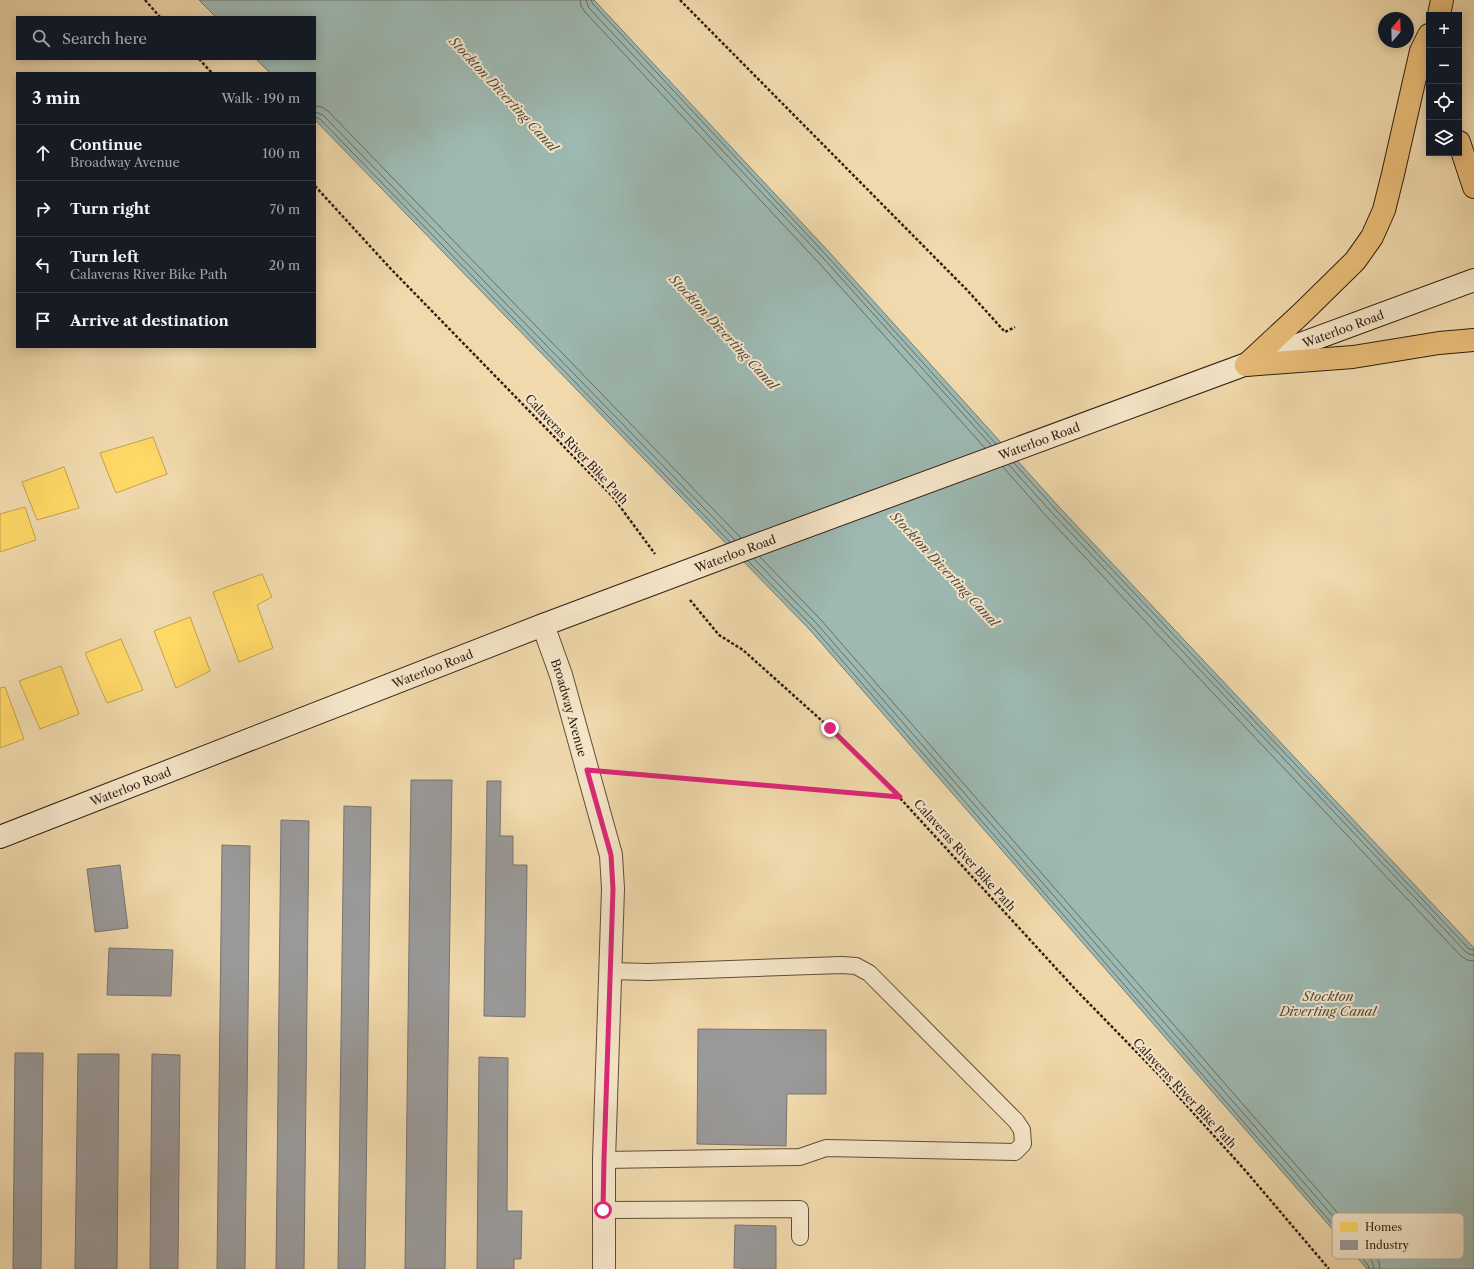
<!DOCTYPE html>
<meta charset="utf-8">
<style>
:root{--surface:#171b24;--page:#242831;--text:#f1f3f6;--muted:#9ea1a6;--line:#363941}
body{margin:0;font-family:"Libre Caslon Text",serif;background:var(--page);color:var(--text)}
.controls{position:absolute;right:12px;top:12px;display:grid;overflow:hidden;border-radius:0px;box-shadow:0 2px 10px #0003}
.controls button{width:36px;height:36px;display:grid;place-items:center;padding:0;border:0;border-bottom:1px solid var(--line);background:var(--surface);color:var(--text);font:20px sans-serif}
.compass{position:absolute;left:1378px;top:12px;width:36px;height:36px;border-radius:50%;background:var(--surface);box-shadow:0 2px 10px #0003;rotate:19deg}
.stop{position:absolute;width:12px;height:12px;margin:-9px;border:3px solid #db2777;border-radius:50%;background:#fff}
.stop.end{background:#db2777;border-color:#fff;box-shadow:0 1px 4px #0008}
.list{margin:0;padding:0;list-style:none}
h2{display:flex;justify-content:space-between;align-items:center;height:52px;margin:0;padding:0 16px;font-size:17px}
h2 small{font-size:13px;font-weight:400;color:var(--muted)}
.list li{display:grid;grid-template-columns:26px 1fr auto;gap:12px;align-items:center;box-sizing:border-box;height:56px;padding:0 16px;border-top:1px solid var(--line)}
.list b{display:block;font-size:15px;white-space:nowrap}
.list p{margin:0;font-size:13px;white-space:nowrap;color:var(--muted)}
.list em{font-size:13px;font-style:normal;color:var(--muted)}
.icon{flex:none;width:22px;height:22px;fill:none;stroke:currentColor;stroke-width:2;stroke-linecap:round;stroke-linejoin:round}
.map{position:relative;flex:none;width:1474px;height:1269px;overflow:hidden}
.search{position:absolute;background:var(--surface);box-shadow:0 2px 10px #0003;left:16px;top:16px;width:300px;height:44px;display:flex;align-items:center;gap:10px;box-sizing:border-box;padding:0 14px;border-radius:0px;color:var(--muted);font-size:15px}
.panel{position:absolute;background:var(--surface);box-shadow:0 2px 10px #0003;left:16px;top:72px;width:300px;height:276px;border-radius:0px}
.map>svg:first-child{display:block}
.water{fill:#9db9b2;stroke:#727b73}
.homes{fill:#ffd966;stroke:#c2a14d}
.industry{fill:#999;stroke:#7a7471}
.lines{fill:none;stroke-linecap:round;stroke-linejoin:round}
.shore{stroke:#686c63;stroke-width:1}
.lane-casing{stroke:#624d3a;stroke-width:18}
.street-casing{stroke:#624d3a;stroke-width:24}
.secondary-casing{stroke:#321e14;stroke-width:24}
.highway-casing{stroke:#321e14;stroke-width:24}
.path{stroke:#321e14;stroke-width:2.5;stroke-dasharray:3 2;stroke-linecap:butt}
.lane{stroke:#f5e6c9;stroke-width:16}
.street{stroke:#f5e6c9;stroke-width:22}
.secondary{stroke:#f5e6c9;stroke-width:22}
.highway{stroke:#e8bc76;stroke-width:22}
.route{stroke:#db2777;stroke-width:5}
.labels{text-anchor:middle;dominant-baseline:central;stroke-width:4;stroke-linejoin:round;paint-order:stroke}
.street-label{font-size:12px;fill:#321e14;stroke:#f5e6c9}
.water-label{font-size:13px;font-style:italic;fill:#524c43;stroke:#f5e6c9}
.key{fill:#f5e6c9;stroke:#baaa93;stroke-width:1}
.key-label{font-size:11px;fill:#321e14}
</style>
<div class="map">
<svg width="1474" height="1269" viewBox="0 0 1474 1269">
<rect width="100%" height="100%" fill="#f0d9ac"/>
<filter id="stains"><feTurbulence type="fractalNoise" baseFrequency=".005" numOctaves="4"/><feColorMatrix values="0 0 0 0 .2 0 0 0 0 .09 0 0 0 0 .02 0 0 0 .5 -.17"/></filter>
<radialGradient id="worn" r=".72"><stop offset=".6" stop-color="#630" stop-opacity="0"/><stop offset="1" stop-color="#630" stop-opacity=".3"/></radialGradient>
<!-- water -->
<polygon class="water" points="199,0 594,0 830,253 1060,508 1474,948 1474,1269 1367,1269 810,630 315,120 315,73 270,73 256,59 315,59 315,17 216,17"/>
<!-- homes -->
<g class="homes">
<polygon points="153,437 167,474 116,493 100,453"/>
<polygon points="64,467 79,508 37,520 22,482"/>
<polygon points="25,507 36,540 0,552 0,514"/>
<polygon points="262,574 272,597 257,605 273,648 239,662 213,592"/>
<polygon points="190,617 210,671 176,688 154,631"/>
<polygon points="121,639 143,690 107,703 85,653"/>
<polygon points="61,666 79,714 40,729 19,681"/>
<polygon points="5,687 24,739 0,748 0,688"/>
</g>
<!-- industry -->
<g class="industry">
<polygon points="411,780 452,780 445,1269 405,1269"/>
<polygon points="487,781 501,781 500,836 513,836 513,865 527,865 525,1017 484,1016"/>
<polygon points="344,806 371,807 365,1269 338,1269"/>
<polygon points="281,820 309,821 304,1269 276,1269"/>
<polygon points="222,845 250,846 245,1269 217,1269"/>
<polygon points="120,865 128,928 95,932 87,869"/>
<polygon points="109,948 173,950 171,996 107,995"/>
<polygon points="698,1029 826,1030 826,1094 787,1094 786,1146 697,1144"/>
<polygon points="15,1053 43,1053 41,1269 13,1269"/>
<polygon points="78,1054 119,1054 117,1269 75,1269"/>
<polygon points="152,1054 180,1055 178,1269 150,1269"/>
<polygon points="479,1057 508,1058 507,1211 522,1211 521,1259 514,1259 514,1269 477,1269"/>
<polygon points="735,1225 776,1226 776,1269 741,1269 741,1268 734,1268"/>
</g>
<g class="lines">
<!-- shore -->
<g class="shore">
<polyline points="580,0 581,6 585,12 819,263 985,448"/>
<polyline points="586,0 589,8 824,259 991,445"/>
<polyline points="591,0 593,4 827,256 996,444"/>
<polyline points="315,106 322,107 328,111 741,538"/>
<polyline points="315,112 323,115 735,540"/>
<polyline points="315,117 320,119 730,542"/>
<polyline points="1014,463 1057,511 1469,949 1474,950"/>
<polyline points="1009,465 1054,515 1466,952 1469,954 1474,955"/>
<polyline points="1003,467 1049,519 1461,956 1467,960 1474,961"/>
<polyline points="760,557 821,620 1376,1257 1379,1262 1380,1269"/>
<polyline points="754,559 817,624 1372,1261 1374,1269"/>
<polyline points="748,561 813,627 1368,1265 1369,1269"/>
</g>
<!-- lane casing -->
<g class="lane-casing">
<g id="lane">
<polyline points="604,1160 800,1157 826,1148 1015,1152 1023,1144 1022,1130 1016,1121 869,973 856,966 841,965 648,972 610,971"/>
<polyline points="603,1210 800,1209 800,1237"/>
</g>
</g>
<!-- street casing -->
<g class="street-casing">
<g id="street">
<path id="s1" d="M543,625L561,675L611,855L613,889L604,1160V1269"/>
</g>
</g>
<!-- secondary casing -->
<g class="secondary-casing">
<g id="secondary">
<path id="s2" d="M0,837L543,625L743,550L1474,280"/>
</g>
</g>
<!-- highway casing -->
<g class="highway-casing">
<g id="highway">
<polyline points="1439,15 1442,0"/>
<polyline points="1459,142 1474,187"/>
<polyline points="1246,365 1302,313 1355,261 1372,237 1384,210 1393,174 1421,51 1429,35"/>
<polyline points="1246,365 1353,357 1439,343 1474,340"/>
</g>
</g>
<!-- path -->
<g class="path">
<polyline points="145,0 160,17"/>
<polyline points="680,0 967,290 1005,332 1015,327"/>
<polyline points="199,59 212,73"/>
<polyline points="315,186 390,268 613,497 655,554"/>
<polyline points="690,600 719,635 743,650 830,728 899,797 1076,990 1160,1076 1244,1169 1329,1269"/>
<polyline points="615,773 899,797"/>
</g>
<!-- lane -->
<use href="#lane" class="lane"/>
<!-- street -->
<use href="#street" class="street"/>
<!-- secondary -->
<use href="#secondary" class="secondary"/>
<!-- highway -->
<use href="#highway" class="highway"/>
</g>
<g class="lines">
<!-- route -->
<polyline class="route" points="603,1210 604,1160 613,889 611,855 587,770 900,797 830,728"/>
</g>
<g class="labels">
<!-- street labels -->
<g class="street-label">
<text stroke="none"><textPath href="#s2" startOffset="1436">Waterloo Road</textPath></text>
<text stroke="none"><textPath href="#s2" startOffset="1112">Waterloo Road</textPath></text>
<text transform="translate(577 449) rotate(47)">Calaveras River Bike Path</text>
<text stroke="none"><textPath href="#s2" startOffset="788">Waterloo Road</textPath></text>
<text stroke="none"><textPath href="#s2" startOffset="464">Waterloo Road</textPath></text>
<text stroke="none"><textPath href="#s1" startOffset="87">Broadway Avenue</textPath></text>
<text stroke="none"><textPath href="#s2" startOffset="140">Waterloo Road</textPath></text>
<text transform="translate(965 855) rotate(48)">Calaveras River Bike Path</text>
<text transform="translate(1185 1093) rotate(47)">Calaveras River Bike Path</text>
</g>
<!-- water labels -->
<g class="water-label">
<text transform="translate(504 94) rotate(47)">Stockton Diverting Canal</text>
<text transform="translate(724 332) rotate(47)">Stockton Diverting Canal</text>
<text transform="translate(945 569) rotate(47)">Stockton Diverting Canal</text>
<text x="1328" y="996">Stockton<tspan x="1328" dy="15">Diverting Canal</tspan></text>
</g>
</g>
<!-- legend -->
<rect x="1332" y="1213" width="132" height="46" rx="6" class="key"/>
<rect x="1340" y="1222" width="18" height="10" fill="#ffd966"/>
<rect x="1340" y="1240" width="18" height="10" fill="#999"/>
<g class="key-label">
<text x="1365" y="1231">Homes</text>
<text x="1365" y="1249">Industry</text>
</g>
<rect width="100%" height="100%" filter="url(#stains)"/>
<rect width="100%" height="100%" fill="url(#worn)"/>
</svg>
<div class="controls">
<button>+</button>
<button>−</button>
<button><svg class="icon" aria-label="locate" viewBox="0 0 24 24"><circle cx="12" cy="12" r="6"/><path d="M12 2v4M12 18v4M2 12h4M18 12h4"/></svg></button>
<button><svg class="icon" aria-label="layers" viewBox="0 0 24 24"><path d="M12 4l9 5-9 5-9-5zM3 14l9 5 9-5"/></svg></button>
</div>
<svg class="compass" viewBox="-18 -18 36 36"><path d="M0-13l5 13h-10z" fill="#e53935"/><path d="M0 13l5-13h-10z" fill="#9ea1a6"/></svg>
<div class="stop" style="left:603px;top:1210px"></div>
<div class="stop end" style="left:830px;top:728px"></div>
<div class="search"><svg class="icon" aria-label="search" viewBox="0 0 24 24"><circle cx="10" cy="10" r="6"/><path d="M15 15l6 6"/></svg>Search here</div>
<section class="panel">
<h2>3 min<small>Walk · 190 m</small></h2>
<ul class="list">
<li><svg class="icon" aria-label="ahead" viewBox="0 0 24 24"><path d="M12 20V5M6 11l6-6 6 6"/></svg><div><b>Continue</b><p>Broadway Avenue</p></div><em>100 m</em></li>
<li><svg class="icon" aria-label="right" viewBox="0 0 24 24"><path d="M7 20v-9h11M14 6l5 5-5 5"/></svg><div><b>Turn right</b></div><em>70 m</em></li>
<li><svg class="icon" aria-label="left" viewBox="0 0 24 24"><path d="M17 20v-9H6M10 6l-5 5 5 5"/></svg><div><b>Turn left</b><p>Calaveras River Bike Path</p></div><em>20 m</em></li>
<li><svg class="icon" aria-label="arrive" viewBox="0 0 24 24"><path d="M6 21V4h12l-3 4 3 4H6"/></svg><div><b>Arrive at destination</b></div></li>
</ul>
</section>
</div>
